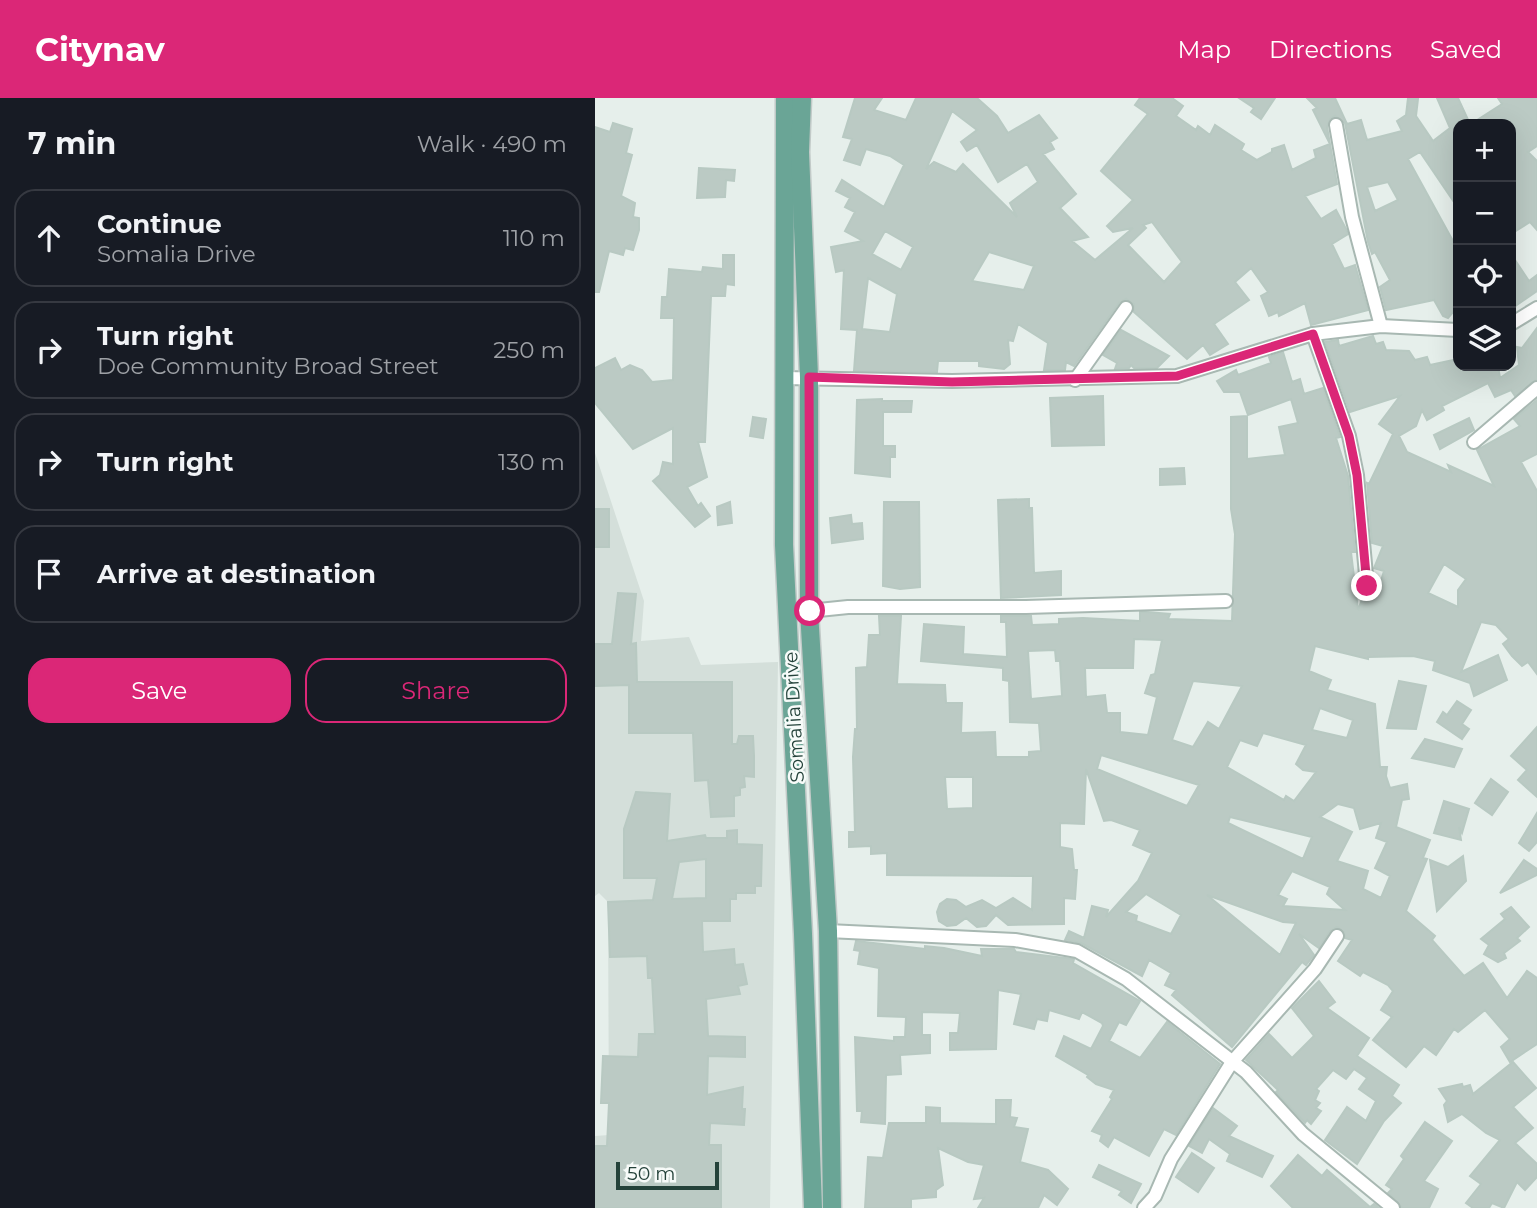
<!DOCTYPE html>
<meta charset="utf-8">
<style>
:root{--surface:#171b24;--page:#242831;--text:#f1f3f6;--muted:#9ea1a6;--line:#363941;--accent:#db2777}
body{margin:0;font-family:Montserrat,sans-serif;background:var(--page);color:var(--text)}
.controls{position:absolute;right:21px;top:21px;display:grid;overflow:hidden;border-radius:14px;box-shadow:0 7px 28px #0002}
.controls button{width:63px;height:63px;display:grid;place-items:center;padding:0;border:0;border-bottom:2px solid var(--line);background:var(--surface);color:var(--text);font:35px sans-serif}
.scale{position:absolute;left:21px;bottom:18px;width:103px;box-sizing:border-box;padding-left:7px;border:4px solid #24423a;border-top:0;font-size:19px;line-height:24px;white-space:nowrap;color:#24423a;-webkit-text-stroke:5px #f7fbf9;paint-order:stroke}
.stop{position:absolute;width:21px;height:21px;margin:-16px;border:5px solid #db2777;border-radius:50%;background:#fff}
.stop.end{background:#db2777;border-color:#fff;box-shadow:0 2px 7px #0008}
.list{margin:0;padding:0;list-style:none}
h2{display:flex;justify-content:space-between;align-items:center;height:91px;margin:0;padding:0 28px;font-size:30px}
h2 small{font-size:23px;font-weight:400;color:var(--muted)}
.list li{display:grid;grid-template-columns:46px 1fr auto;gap:21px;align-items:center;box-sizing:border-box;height:98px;margin:0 14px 14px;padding:0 14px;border:2px solid var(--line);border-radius:21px}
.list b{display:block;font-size:26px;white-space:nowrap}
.list p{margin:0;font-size:23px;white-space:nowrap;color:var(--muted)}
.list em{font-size:23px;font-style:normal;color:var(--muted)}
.actions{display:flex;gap:14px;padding:21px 28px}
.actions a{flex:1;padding:16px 0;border:2px solid var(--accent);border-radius:21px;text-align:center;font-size:24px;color:var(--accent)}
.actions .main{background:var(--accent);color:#fff}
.icon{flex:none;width:38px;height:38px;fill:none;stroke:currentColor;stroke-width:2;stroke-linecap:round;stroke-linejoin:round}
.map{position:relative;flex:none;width:942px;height:1110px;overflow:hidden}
header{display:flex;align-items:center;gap:42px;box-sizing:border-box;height:98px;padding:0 35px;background:var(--accent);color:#fff}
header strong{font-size:33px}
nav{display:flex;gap:38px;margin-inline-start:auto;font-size:24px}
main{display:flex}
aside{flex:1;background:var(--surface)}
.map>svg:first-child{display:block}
.built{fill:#d4dfda}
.building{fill:#bbcac4;stroke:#b8c9c2;stroke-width:2;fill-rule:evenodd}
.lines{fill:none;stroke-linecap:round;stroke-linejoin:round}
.minor-casing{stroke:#a8b8b2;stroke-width:16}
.primary-casing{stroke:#c2cac8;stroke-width:21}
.minor{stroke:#fff;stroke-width:12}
.primary{stroke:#6aa596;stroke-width:18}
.route{stroke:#db2777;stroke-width:9}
.labels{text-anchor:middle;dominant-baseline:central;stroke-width:5;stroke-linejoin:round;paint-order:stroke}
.street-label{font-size:19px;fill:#24423a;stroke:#f7fbf9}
</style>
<header>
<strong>Citynav</strong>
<nav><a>Map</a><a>Directions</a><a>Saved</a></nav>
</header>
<main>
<aside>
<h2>7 min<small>Walk · 490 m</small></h2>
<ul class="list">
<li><svg class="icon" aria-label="ahead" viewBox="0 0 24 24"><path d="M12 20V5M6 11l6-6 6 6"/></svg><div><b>Continue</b><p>Somalia Drive</p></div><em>110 m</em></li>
<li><svg class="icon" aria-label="right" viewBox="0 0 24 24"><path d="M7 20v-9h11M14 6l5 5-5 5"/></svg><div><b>Turn right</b><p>Doe Community Broad Street</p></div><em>250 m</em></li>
<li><svg class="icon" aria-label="right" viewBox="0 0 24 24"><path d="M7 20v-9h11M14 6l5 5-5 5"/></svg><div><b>Turn right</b></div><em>130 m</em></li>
<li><svg class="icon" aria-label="arrive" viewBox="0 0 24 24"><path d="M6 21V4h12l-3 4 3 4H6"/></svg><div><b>Arrive at destination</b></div></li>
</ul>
<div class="actions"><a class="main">Save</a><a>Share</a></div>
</aside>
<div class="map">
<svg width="942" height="1110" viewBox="0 0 942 1110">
<rect width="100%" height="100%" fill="#e6efeb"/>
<!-- built -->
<polygon class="built" points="0,355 49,503 46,543 94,539 106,567 183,564 175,1110 115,1110 0,1049 0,1038 14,1037 13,804 4,795 0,798"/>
<!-- building -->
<g class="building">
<path d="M260,0H287L279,12L311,22L321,0H382L402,18L413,35L444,17L462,40L455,44L459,51L448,56L481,96L465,110L493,139L477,143L500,162L538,130L518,134L512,128L538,102L506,73L553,16L540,7L545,0H577L588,8L581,18L601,32L603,28L615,37L620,27L649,46L646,52L662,62L677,54V51L689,47L697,72L721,60L719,52L735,46L718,12L722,10L712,0H740L752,26L766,22L772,42L807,33L802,23L811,17L813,0L823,1L821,18L838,43L855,30L842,0H863L875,26H863V110L825,54L813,61L858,143L863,139V221L858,214L853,220L848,218L839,202L791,212L785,189L795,182L780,154L777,156L773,144L750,25L740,18L735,21L732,29L742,86L710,98L726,121L741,112L751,131L753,136L737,146L749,171L760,167L773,212L716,227L710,205L684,218L683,214L674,218L666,198L673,194L656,170L640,184L654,202L619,226L633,246L615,257L608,247L592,261L539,214V206L531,201L524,205L479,268L471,264L470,272H449L453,245L423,226L418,243L413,242L415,266L409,271L384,268V263H343L342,274L259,273L262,232L246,231L249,172L241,174L236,149L268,143L250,133L260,114L250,109L255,100L241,93L247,82L289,109L309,67L295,58L271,51L265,67L249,62L257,41L248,39ZM357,13L382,32L366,44L372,53L382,47L403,84L432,66L443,84L415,105L422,119L368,66L361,74L339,64L331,71ZM793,84L803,102L780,113L772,89ZM557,124L587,164L569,184L533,147L551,130L548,127ZM290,133L318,149L306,172L277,156ZM394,154L439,168L429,192L377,183ZM273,180L302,196L295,234L267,231Z"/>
<polygon points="644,0 680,0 666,21 656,14 659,10"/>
<polygon points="903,0 942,0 942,48 933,54 942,63 942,132 935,124 916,136 916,26 876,26 907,6"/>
<polygon points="18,25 37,31 31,55 37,57 26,98 40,105 38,119 44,120 44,132 38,152 30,150 28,157 14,153 4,194 0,194 0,29 15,34"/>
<polygon points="104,70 140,72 139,83 131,82 130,99 102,100"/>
<polygon points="916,156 934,183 942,177 942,193 916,211"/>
<polygon points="128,157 139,157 139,187 131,186 130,198 116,198 110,344 103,344 112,379 92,389 103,408 106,405 115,418 100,429 58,383 65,377 68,364 78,366 78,330 38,351 0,305 0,270 20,260 26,272 35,267 47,272 57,284 78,282 79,220 66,220 67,199 72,199 74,171 107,174 108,169 128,171"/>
<path d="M942,230V281L920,298L916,292L900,299L893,285L847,308L849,312L832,322L827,312L821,328L804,338L812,354L856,374L853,367L899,388L882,352L925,328L919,321L942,302V356L926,364L942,393V576L933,564L927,568L917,558L908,546L914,541L901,527L886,524L866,574L903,557L912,582L879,598L875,585L838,572L840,563L818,558L773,559V561L720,548L714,573L736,582L732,592L780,606L785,669H792L791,678L795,690L812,686L814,701L807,702L801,729L835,742L828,760L832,761L811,813L840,838L837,842L869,878L888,865L912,900L932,873L942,880V946L915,964L906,949L915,941L890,912L863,934L859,931L841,957L829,948L811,969L778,942L797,919L786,912L798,893L793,887L768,874L765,878L743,863L757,842L750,840L749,834L742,829L735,833L724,850L704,836L719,857L711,867L707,864L637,949L577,897L581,892L570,887L576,875L554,862L547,878L486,845L470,842L474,833L489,840L497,808L513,812L511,819L543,783L557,755L538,747L545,732L516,722L509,723L491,671L489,726L465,725V749L477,751L479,772H482L480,801L469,800V826L413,827L401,817L391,828L382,829L371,820L361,827L352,828L344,823L342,814L345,806L352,801L361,802L371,809L387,802L401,810L418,800L437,812L438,778L292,777V755L276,756V748L254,749V734H260L258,659L260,631H262L261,570L272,569L274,537H285L284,518H306L302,586L350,587L351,605H367L366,635L400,634L401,659H434V654L446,653L444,625L415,624L414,583L408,582V570L326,563L329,526L369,529L368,556L412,559L411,524H406V518H436L437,527L464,526V521L488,520L545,523V514H551L575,516L573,521L637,523L640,436L636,411V319L652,318V361L690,357L684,329L703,325L696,301L653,317L645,294H629L622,283L641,272L643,277L676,265L674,259L688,254L697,284L705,281L709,296L728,290L745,339L741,340L753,378L760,454H756L763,512L769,496L781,499L789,473L779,470L788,448L777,445L772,385L774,386L798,336L784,326L805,298L755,314L730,244L743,242L744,248L778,238L781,246L788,244L791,252L814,253L820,262L832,259L835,267L863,261V268H903L905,280L924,267L922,249L927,250ZM849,466L871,481L863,492V509L833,495ZM539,541L567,542L560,576L556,577L550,595L562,599L553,637L525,634V615H512L510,597L491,599L490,570H538ZM460,552L461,563H465L467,598L436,601L433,553ZM598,583L647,588L624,631L613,624L598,649L577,642ZM725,610L758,622L752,640L717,632ZM668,635L711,647L701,666L708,672L721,674L699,703L691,698L689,702L632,669L645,642L662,648ZM506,657L604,687L592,708L502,671ZM350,679H378V710L352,711ZM743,706L759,710L765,731L786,725L781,740L792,744L780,770L795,778L786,800L768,791L773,773L742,763L757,734L725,719ZM635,719L717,739L708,761L633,725ZM697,773L735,789L732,796L750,812L688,808L692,801L683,797ZM551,796L586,817L576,836L541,823L542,818L531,814ZM612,797L688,824L701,825L685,857Z"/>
<polygon points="526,232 574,258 562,270 539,270 536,267 534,270 520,271 522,265 508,257"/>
<polygon points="508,298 509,347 457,348 455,300"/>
<polygon points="287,301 287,303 317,303 316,314 288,314 288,348 300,348 300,359 295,359 295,379 260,375 262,302"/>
<polygon points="158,319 171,321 168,340 155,338"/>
<polygon points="874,320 879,332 845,351 839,337"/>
<polygon points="589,370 590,386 565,387 565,371"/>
<polygon points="434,401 434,410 437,410 439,475 466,473 466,497 406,500 403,402"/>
<polygon points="135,404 137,425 123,427 122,409"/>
<polygon points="289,404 324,404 325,489 305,491 288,488"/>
<rect x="0" y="411" width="14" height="38"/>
<polygon points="256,417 257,426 267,425 268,441 237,445 235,420"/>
<polygon points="23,495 41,496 36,546 41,545 42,584 137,584 137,646 142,646 144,638 158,638 159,658 159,679 149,678 150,689 145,690 145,697 139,698 139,718 116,719 113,682 100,683 98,635 34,635 34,587 0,588 0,546 17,546"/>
<polygon points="804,583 831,588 821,631 792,630"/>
<polygon points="862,603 876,612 867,626 874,631 867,641 842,624 848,614 852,617"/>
<polygon points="942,629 942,699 923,682 932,672 916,658"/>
<polygon points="830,641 867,651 859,669 817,660"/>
<polygon points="896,681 913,694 897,717 880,705"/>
<path d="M41,694L75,696L72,743L110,737L111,740H132V733L142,732V746L167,747L166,788H160V795H141V801H135V823H107L108,854L139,851L140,867L148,866L152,886L143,888L145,896L111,901L113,938L150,939V959L113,958L112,997L148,989L147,1011H150L149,1027L115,1025L114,1047H126V1110H0V1048H12L14,1005H6L8,958L43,959L44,936H60L57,880H53L52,858L15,859L13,804L58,802L62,780H29V731ZM111,761V800L77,801L84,764Z"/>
<polygon points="849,703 874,711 867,735 864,729 866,742 839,735"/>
<polygon points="942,715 942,744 934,753 924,745"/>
<polygon points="868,758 871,783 842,813 835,762 853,769"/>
<polygon points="929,762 942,771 942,777 905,795"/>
<polygon points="916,809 934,829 922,840 925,843 909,855 911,860 903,864 889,856 894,847 886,841 910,821 906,816"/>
<polygon points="261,843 330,851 330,848 349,850 387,858 386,851 419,851 421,854 479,861 478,865 545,903 531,927 524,924 514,943 545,960 572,924 625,966 581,1037 569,1031 554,1058 519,1039 513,1049 505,1043 507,1037 497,1033 517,1001 515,999 519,992 501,986 492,979 493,977 461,958 469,938 496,951 508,928 507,925 487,914 484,921 454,912 452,923 442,921 439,931 419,926 426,896 403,892 401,951 355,952 355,935 363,935 365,915 327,914 327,937 335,937 335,955 305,957 306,976 291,977 290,1026 266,1024 267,1013 262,1013 260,939 299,943 299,939 310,939 311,919 283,918 284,870 263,866 265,853 259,852"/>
<polygon points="724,883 740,904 732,910 774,940 762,958 804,987 797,998 806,1005 789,1023 762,1066 730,1042 752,1009 771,1023 781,1003 764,991 772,980 759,971 751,981 738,972 721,991 724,993 720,1002 725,1005 721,1010 726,1013 716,1026 712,1022 710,1025 681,994 683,992 651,962 674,936 697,960 719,938 697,910"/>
<polygon points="918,964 941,990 918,1009 938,1030 920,1045 942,1066 942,1079 930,1092 922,1084 909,1110 897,1105 894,1110 878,1110 871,1105 886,1086 875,1078 905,1042 891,1035 867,1016 853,1024 849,1007 852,1003 844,991 867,986 868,989 875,987 878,996"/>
<polygon points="401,1002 416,1002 415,1019 422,1020 419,1029 433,1031 425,1064 453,1072 473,1091 462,1107 449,1097 443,1110 383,1110 389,1100 379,1101 389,1067 373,1064 343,1050 348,1087 341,1092 341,1099 316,1101 316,1110 270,1110 273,1059 288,1060 294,1025 331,1025 331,1009 345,1010 345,1025 401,1026"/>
<polygon points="618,1010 642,1028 634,1038 678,1058 667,1079 632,1063 635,1056 614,1041 607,1055 594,1048"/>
<polygon points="830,1024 857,1043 829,1083 843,1091 834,1110 807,1110 793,1095 797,1091 791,1087 809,1061 806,1058"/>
<polygon points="597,1055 619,1070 603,1094 581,1079"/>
<polygon points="703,1057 727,1078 732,1072 775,1109 779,1106 784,1110 698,1110 676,1088"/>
<polygon points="504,1067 546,1086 536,1105 524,1097 527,1093 498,1079"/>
</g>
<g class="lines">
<!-- minor casing -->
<g class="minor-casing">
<g id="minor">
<polyline points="741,27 757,119 786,228"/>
<polyline points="916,226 942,210"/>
<polyline points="718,236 754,338 762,377 772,488"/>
<polyline points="188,280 357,283 582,278 718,236 786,228 863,232"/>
<polyline points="480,282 531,210"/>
<polyline points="879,344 942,290"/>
<polyline points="214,513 253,509 431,509 631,503"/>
<polyline points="233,833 420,842 482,853 531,881 651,974 708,1036 798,1110"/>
<polyline points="549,1110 560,1098 576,1061 637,964 720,871 742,838"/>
</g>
</g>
<!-- primary casing -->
<g class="primary-casing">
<g id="primary">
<polyline points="190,0 189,447 208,836 218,1110"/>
<polyline points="207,0 205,54 214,279 214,513 233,833 237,1110"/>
</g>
</g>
<!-- minor -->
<use href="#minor" class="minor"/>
<!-- primary -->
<use href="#primary" class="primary"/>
</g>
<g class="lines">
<!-- route -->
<polyline class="route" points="215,513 214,279 357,284 582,278 718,236 754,338 762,377 772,488"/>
</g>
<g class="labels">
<!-- street labels -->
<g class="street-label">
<text transform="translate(199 619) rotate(-93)">Somalia Drive</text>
</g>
</g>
</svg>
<div class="controls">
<button>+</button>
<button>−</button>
<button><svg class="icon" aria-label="locate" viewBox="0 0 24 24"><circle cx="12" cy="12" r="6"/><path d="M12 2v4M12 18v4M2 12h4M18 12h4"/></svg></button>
<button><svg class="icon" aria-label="layers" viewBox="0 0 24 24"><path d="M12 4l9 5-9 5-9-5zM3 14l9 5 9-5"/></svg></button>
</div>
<div class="scale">50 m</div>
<div class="stop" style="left:215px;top:513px"></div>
<div class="stop end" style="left:772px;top:488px"></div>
</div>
</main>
